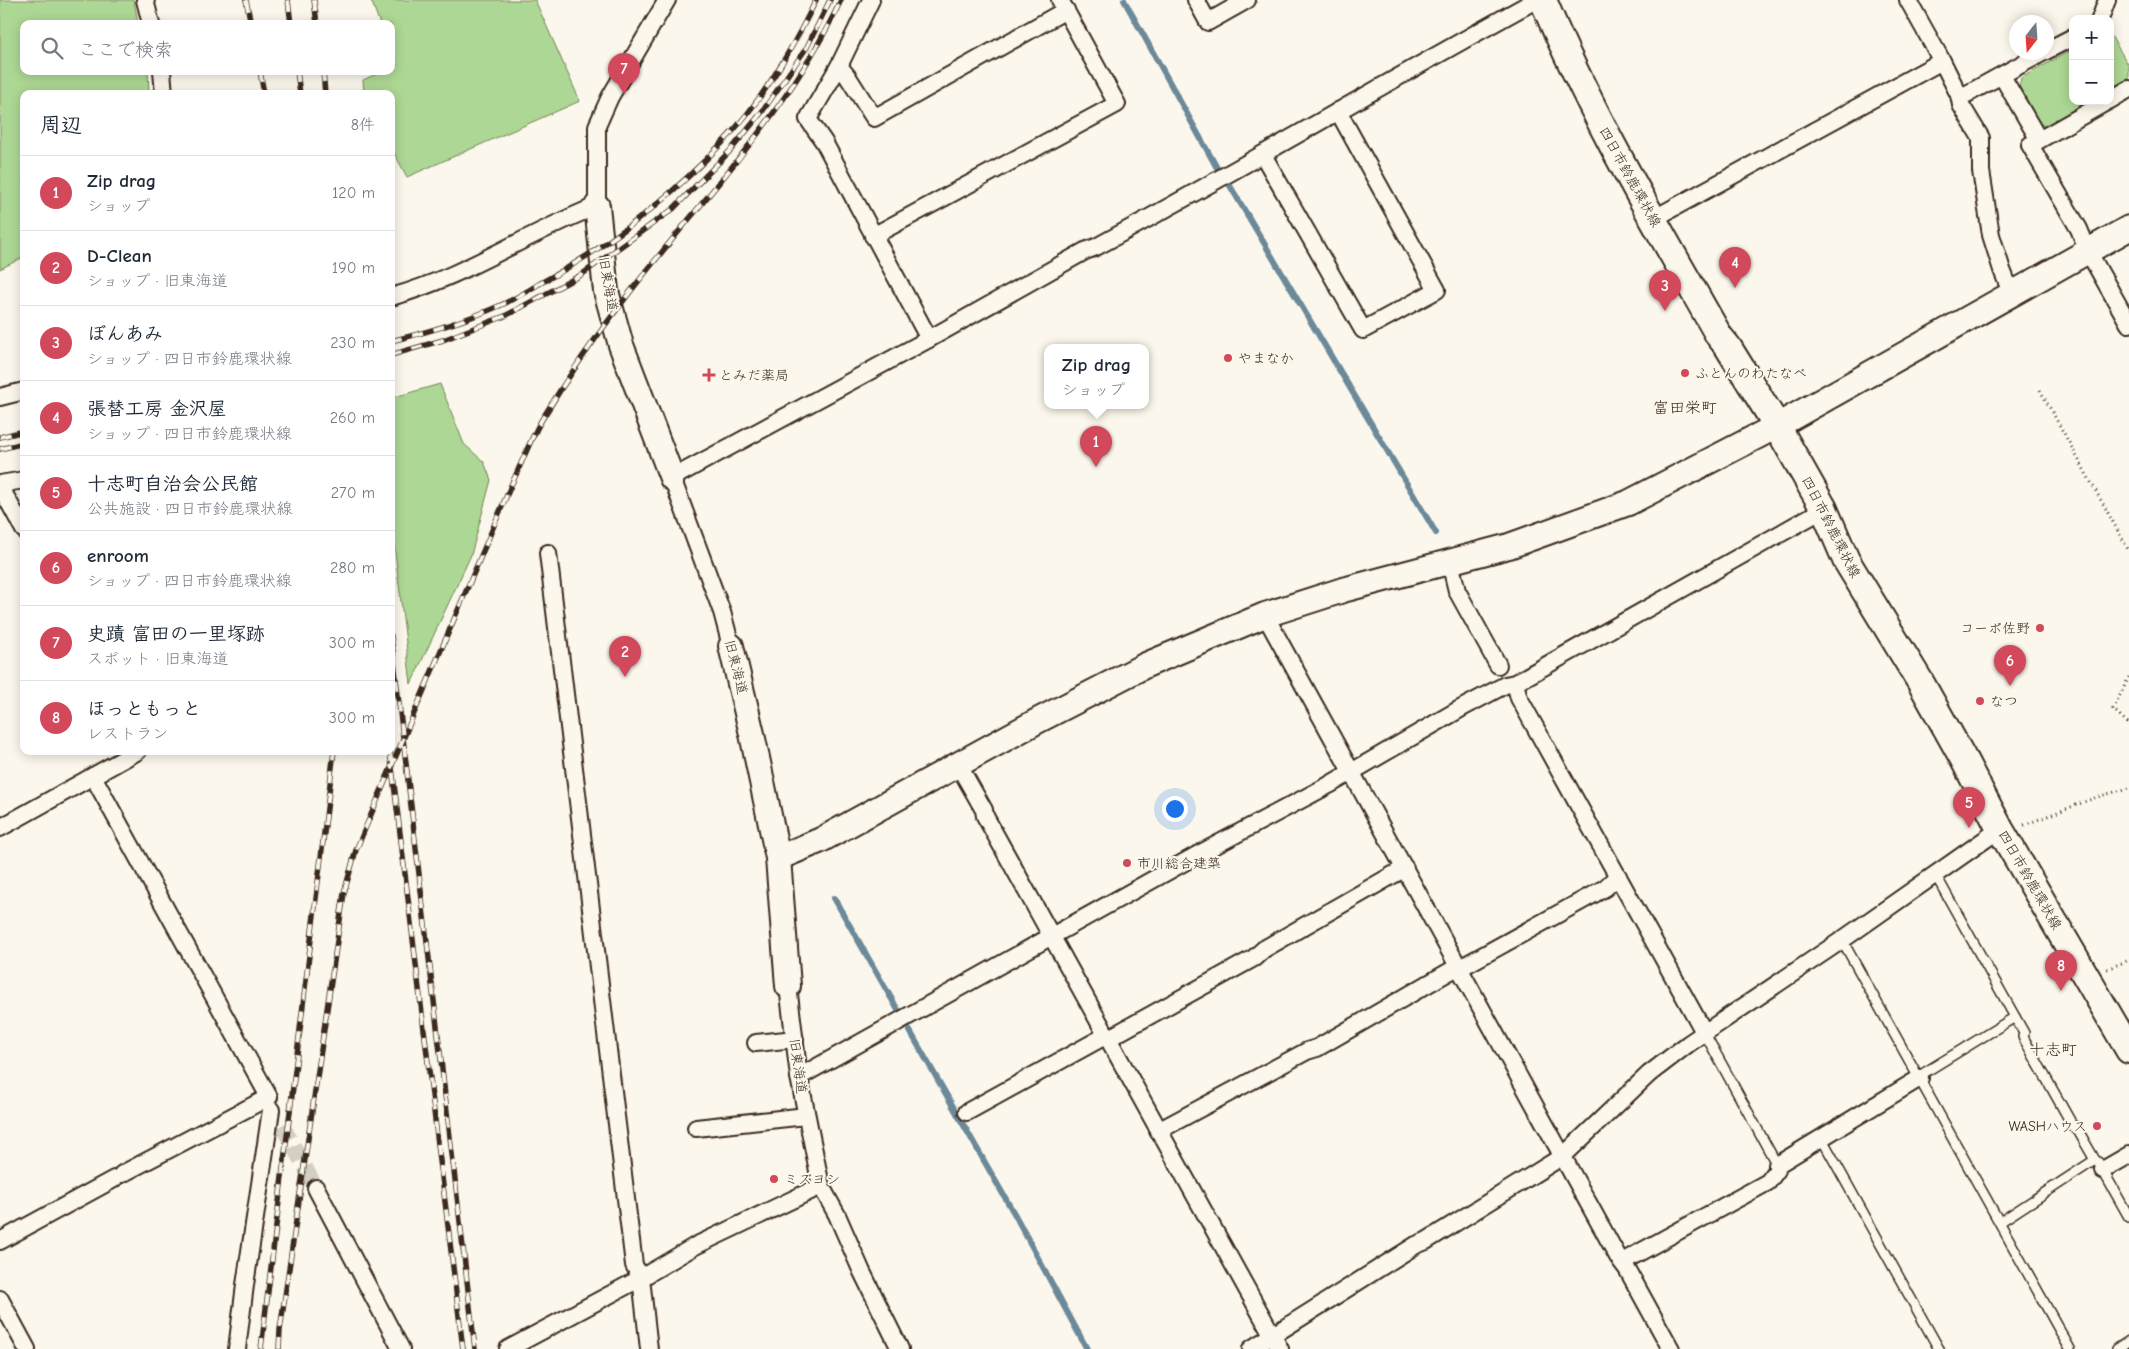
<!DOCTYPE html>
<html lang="ja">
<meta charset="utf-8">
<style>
:root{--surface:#fff;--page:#f2f2f3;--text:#1f2937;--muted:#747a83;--line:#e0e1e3;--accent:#d1495b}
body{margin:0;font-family:"Comic Neue","Klee One",sans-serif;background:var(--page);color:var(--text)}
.controls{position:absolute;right:15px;top:15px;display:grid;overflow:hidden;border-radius:10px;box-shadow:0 2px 12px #0003}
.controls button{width:45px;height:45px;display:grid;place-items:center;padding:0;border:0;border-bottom:1px solid var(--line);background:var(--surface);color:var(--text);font:25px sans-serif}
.compass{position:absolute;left:2009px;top:15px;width:45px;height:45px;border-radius:50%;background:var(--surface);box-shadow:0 2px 12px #0003;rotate:197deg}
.you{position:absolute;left:1174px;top:808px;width:18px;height:18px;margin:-12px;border:4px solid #fff;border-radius:50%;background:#1a73e8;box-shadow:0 0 0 8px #1a73e833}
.badge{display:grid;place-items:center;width:32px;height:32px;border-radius:50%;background:var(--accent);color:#fff;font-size:16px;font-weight:700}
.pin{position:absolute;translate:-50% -41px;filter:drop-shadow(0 1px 2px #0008)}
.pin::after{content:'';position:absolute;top:26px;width:18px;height:15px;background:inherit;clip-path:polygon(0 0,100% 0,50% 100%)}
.popup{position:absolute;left:1044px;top:344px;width:105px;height:65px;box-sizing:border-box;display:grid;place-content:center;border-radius:10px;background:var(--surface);filter:drop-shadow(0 1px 4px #0005);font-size:16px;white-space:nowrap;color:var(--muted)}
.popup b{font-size:19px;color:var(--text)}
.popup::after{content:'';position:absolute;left:50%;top:100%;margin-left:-10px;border:10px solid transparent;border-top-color:var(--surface)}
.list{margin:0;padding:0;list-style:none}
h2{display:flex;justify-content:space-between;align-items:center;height:65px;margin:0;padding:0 20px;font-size:21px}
h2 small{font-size:16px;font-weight:400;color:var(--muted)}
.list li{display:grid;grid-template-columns:32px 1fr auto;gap:15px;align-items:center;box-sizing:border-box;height:75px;padding:0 20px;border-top:1px solid var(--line)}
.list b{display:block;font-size:19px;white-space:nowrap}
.list p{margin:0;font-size:16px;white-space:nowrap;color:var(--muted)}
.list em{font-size:16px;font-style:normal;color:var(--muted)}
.icon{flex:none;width:28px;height:28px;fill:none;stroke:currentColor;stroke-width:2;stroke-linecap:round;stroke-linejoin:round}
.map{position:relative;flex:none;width:2129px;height:1349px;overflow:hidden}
.search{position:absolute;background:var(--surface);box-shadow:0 2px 12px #0003;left:20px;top:20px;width:375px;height:55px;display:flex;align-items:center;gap:12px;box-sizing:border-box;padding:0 18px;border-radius:10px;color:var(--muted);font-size:19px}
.panel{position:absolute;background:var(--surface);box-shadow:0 2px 12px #0003;left:20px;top:90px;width:375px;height:665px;border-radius:10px}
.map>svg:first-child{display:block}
.green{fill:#add794;stroke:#748059}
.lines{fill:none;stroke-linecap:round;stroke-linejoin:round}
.stream{stroke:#6c899a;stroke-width:6}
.street-tunnel{stroke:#d5cec3;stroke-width:16;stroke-dasharray:16 8;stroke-linecap:butt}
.lane-casing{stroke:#3b2a1e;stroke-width:12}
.street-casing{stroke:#3b2a1e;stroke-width:20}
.secondary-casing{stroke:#3b2a1e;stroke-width:28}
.primary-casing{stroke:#3b2a1e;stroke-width:30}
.path{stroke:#3b2a1e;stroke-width:3;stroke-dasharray:1 4;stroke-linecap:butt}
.lane{stroke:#fbf7ec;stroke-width:9}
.street{stroke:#fbf7ec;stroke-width:16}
.secondary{stroke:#fbf7ec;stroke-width:24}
.primary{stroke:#fbf7ec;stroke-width:26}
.rail-casing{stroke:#3b2a1e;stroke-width:5.5}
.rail{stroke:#fbf7ec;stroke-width:4;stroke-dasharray:11;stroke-linecap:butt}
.poi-dot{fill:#d1495b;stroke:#fbf7ec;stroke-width:2}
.labels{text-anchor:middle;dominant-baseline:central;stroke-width:4;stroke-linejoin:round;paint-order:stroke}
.street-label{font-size:14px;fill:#3b2a1e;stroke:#fbf7ec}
.poi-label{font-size:14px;fill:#3b2a1e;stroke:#fbf7ec;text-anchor:start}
.quarter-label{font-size:16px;fill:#3b2a1e;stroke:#fbf7ec}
</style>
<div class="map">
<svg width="2129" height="1349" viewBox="0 0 2129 1349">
<rect width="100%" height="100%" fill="#fbf7ec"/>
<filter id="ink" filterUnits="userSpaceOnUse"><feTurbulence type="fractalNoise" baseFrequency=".02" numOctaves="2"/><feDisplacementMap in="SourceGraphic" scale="10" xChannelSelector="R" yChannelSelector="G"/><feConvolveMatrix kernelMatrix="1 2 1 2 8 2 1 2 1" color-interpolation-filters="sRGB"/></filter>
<g filter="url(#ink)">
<!-- green -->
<g class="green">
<polygon points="0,0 134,0 138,24 24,24 24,71 148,71 149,94 24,94 24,257 0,269"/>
<polygon points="371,0 535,0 580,101 407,177 391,147 391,94 364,94 363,80 383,71 391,71 391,68 397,65 391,51 391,24 380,24"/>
<polygon points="2110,34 2129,66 2129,79 2110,89"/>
<polygon points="2073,49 2073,101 2089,101 2045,126 2039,123 2019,86 2021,78"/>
<polygon points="440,384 464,444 484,462 491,480 471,555 411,684 391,519 391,398"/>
</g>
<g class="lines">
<!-- stream -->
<g class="stream">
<polyline points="1124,0 1217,168 1229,184 1436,533"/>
<polyline points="834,898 1015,1215 1087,1349"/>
</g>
<!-- street-tunnel -->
<polyline class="street-tunnel" points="282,1125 316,1188"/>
<!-- lane casing -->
<g class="lane-casing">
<g id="lane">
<polyline points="1935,874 2015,1017"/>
<polyline points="1842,940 2070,1349"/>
<polyline points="1704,1032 1777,1165"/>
<polyline points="1919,1076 2015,1017 2024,1033 2023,1037 2074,1128 2076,1127 2095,1160 2098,1162 2129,1217"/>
<polyline points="1822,1139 1939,1349"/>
<polyline points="2000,1222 2095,1160"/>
<polyline points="2117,1349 2129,1341"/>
</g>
</g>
<!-- street casing -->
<g class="street-casing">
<g id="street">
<polyline points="145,0 151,24"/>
<polyline points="871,0 839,66 808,119 824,142 929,339"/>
<polyline points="1196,0 1208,22 1247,0"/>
<polyline points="1908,0 1942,61 1959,95 1961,105 1981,138 1981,171 1991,235 2002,270 2012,295"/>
<polyline points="2100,19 2107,0"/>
<polyline points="2046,51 2073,37"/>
<polyline points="839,66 848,77 874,118 1066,10"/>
<polyline points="162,71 164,94"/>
<polyline points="2002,76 2039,140 2108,101"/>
<polyline points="1959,95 1967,94 2044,52"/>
<polyline points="2110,100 2129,89"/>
<polyline points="2039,140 2030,145 2079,229 2088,251 2129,324"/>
<polyline points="1263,155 1363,330 1437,290 1338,111"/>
<polyline points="1653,219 1942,61"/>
<polyline points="873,236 1117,104 1060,0"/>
<path d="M391,297C464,277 527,233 597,206V126L610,97L667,0"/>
<polyline points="0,397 24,391"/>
<polyline points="0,484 24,480"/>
<polyline points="0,486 24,530"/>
<polyline points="548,553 634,1265 641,1278 649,1349"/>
<polyline points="1450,562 1457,591 1498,665"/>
<polyline points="1265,615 1618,1257 1627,1269 1671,1349"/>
<path d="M731,646L722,612L672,478L929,339L1085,251L1096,247C1244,167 1388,81 1536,0"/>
<polyline points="1515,683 1519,698 1704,1032"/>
<polyline points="959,766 984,810 985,816 1280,1349"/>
<polyline points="93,776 269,1097 122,1174"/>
<polyline points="0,828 138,751"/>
<polyline points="1460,968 1605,888 1618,876"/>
<polyline points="788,986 799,1077 821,1186 837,1215 862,1272 900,1349"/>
<polyline points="1109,1038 1254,958 1264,949 1405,868"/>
<polyline points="756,1043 795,1039"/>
<polyline points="799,1077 1197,855 1329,785 1460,709 1505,685 1515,683 1824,509"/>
<polyline points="967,1112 1107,1035"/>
<polyline points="696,1128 806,1116"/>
<polyline points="1158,1131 1307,1051 1317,1048 1459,966"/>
<polyline points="2103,1170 2129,1155"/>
<polyline points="316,1188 401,1349"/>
<polyline points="0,1241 114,1179"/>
<polyline points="1622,1262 1768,1182 1777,1170 1777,1165 1920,1078"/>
<polyline points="0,1299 27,1349"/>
<polyline points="237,1349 245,1285 271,1110"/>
<polyline points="508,1349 641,1278 695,1246 821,1186"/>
<polyline points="1251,1349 1416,1245 1426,1241 1563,1156 1649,1074 1688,1044 1842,940 2000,829"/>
</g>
</g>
<!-- secondary casing -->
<g class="secondary-casing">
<g id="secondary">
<polyline points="597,206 606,291 621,345 672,478"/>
<polyline points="731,646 752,734 778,858 788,986"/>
<polyline points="778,858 821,840 1039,720 1146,665 1265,615 1343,590 1509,546 1628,503 1777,426 2129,228"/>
</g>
</g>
<!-- primary casing -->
<g class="primary-casing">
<path id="primary" d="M1543,0C1592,117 1657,226 1719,336L1728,347L1777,426L1824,509L1846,560L1921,683L1964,760L2000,829L2129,1050"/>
</g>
<!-- path -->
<g class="path">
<polyline points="2040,390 2129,551"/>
<polyline points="2129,677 2113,709 2129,724"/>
<polyline points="2024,825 2097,797 2129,788"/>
<polyline points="2107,969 2129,960"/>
</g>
<!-- lane -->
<use href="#lane" class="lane"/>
<!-- street -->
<use href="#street" class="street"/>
<!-- secondary -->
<use href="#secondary" class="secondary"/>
<!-- primary -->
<use href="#primary" class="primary"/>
<!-- rail casing -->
<g class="rail-casing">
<g id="rail">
<polyline points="246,0 251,24"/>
<polyline points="288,0 291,24"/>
<polyline points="314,0 317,24"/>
<polyline points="260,71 264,94"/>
<polyline points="297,71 300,94"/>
<polyline points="323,71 325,94"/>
<path d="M391,341C428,332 465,321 499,306C513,300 526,292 539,284C608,247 669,199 723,142C762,101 792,50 816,0"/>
<polyline points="391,355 443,340 505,316 581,275 673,209 730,151 762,112 807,47 830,0"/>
<polyline points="0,437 24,431"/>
<polyline points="0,449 24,443"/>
<polyline points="391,636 475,1349"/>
<polyline points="390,751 463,1349"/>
<polyline points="261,1349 334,751"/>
<path d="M279,1349L280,1330L344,893L356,850L512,483C522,463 530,440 541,421C567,378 596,336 627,296C702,198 788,114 841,0"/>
</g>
</g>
<!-- rail -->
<use href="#rail" class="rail"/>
</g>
</g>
<!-- markers -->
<g class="poi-dot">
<circle cx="1228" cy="358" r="5"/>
<circle cx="1685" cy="373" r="5"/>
<path d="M706.5 367.5h5v5h5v5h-5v5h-5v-5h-5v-5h5z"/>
<circle cx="2040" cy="628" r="5"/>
<circle cx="1980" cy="701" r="5"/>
<circle cx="1127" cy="863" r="5"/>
<circle cx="2097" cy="1126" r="5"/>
<circle cx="774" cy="1179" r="5"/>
</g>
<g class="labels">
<!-- street labels -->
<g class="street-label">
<text transform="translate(1630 177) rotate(61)">四日市鈴鹿環状線</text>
<text transform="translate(608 284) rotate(80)">旧東海道</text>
<text transform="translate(1831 527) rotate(63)">四日市鈴鹿環状線</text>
<text transform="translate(736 667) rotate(76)">旧東海道</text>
<text transform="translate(2030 880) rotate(60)">四日市鈴鹿環状線</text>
<text transform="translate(798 1066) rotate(82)">旧東海道</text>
</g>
<!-- poi labels -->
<g class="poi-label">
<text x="1238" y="358">やまなか</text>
<text x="1695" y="373">ふとんのわたなべ</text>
<text x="719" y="375">とみだ薬局</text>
<text x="2030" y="628" text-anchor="end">コーポ佐野</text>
<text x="1990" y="701">なつ</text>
<text x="1137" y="863">市川総合建築</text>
<text x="2087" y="1126" text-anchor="end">WASHハウス</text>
<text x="784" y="1179">ミズヨシ</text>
</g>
<!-- quarter labels -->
<g class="quarter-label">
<text x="1685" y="408">富田栄町</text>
<text x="2053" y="1050">十志町</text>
</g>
</g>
</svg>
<div class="controls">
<button>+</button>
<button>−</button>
</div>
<svg class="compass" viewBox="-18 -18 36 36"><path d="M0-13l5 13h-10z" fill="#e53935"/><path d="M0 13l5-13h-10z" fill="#747a83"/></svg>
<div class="you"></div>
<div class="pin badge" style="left:1096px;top:467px">1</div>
<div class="popup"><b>Zip drag</b>ショップ</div>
<div class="pin badge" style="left:625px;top:677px">2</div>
<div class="pin badge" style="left:1665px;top:311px">3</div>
<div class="pin badge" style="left:1735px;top:288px">4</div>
<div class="pin badge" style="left:1969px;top:828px">5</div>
<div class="pin badge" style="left:2010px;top:686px">6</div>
<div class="pin badge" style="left:624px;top:94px">7</div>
<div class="pin badge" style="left:2061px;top:991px">8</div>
<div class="search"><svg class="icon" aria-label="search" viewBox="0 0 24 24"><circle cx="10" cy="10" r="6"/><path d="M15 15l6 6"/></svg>ここで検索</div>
<section class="panel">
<h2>周辺<small>8件</small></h2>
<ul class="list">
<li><span class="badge">1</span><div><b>Zip drag</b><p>ショップ</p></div><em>120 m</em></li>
<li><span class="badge">2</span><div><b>D-Clean</b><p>ショップ · 旧東海道</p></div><em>190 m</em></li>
<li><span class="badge">3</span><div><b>ぼんあみ</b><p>ショップ · 四日市鈴鹿環状線</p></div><em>230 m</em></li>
<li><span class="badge">4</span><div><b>張替工房 金沢屋</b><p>ショップ · 四日市鈴鹿環状線</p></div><em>260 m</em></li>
<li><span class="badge">5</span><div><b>十志町自治会公民館</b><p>公共施設 · 四日市鈴鹿環状線</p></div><em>270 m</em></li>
<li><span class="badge">6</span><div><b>enroom</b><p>ショップ · 四日市鈴鹿環状線</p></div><em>280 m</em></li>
<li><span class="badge">7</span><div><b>史蹟 富田の一里塚跡</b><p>スポット · 旧東海道</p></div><em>300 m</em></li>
<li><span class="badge">8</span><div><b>ほっともっと</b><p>レストラン</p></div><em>300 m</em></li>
</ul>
</section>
</div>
